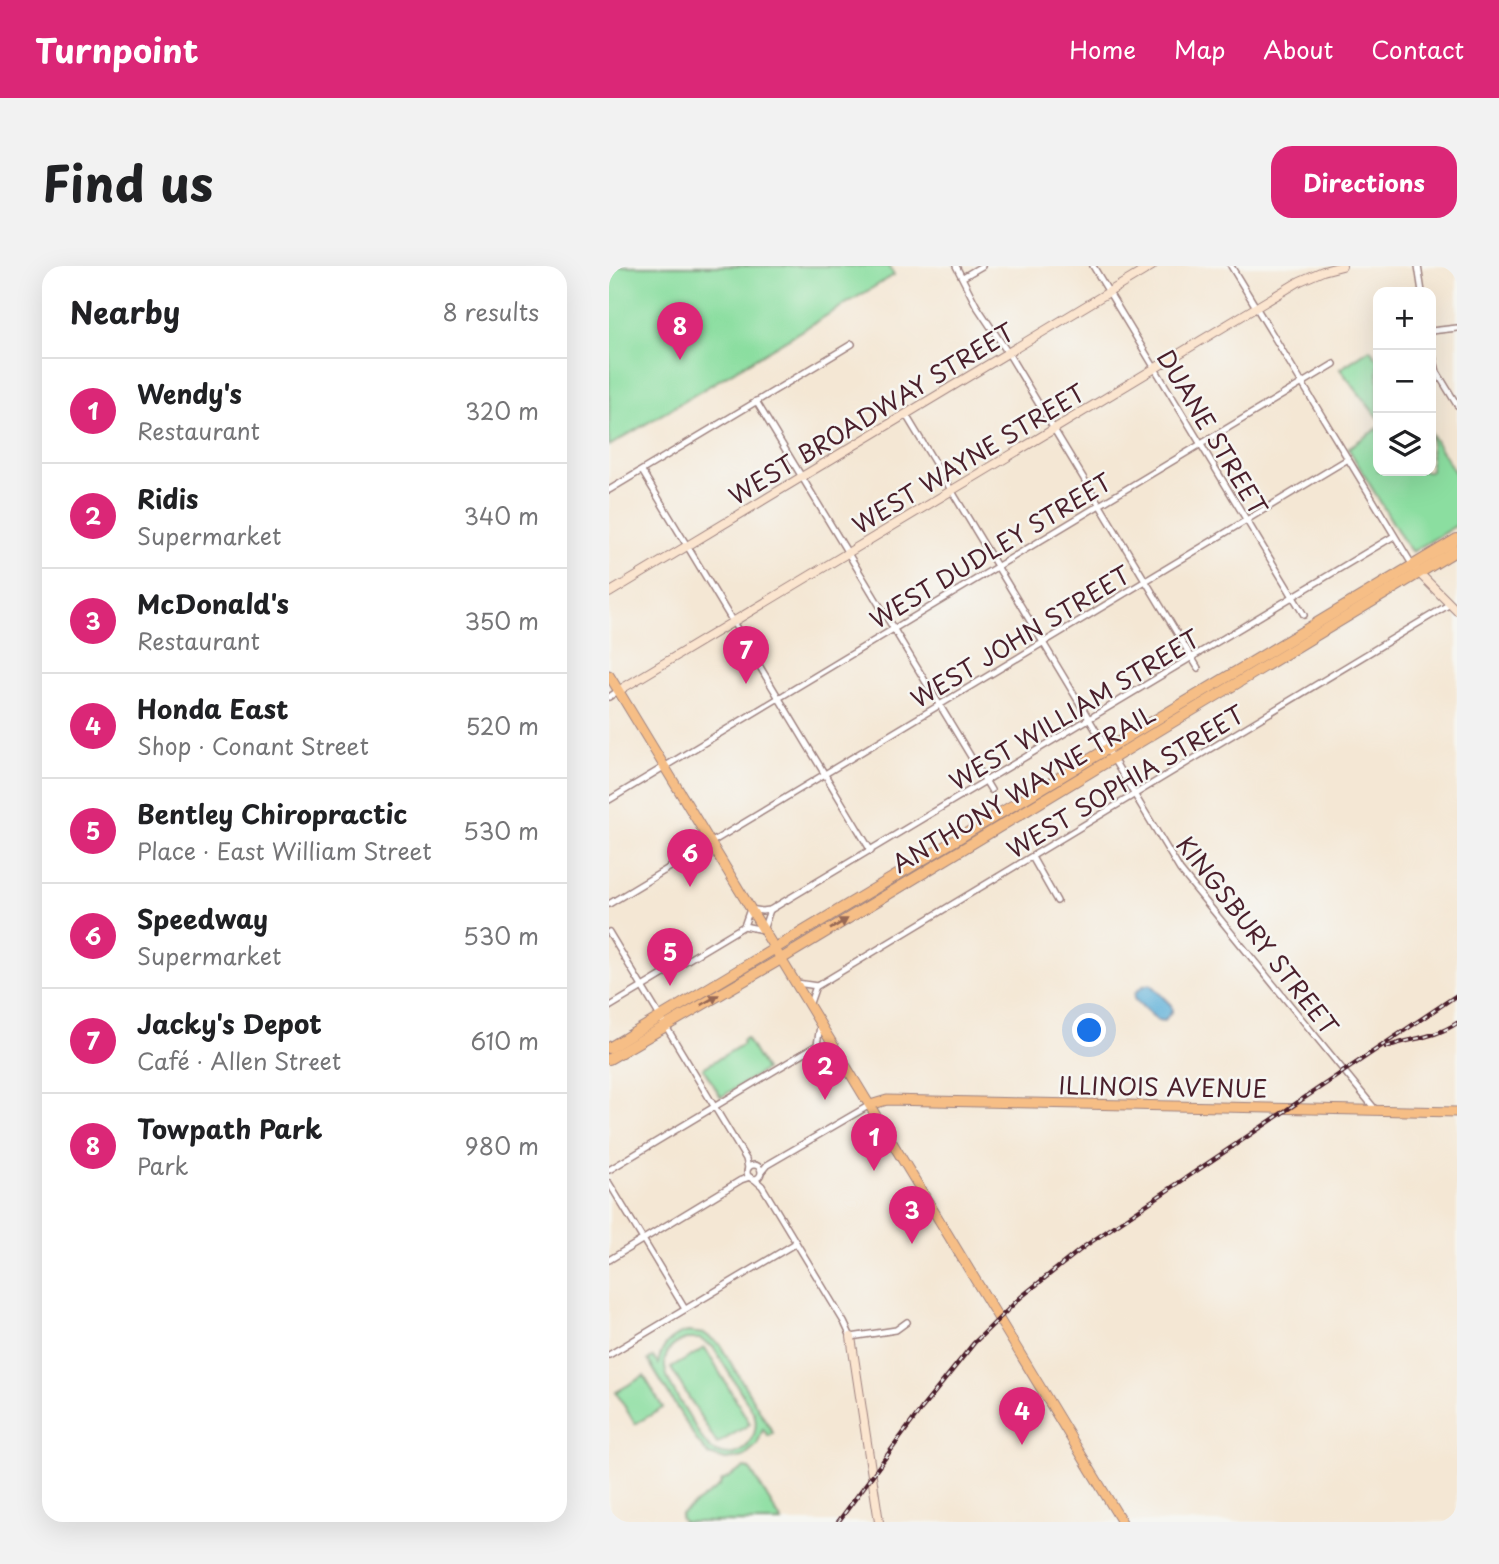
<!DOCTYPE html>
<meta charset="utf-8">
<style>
:root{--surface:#fff;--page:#f2f2f2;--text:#202124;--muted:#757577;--line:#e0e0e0;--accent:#db2777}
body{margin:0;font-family:"Playpen Sans",sans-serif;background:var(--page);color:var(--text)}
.controls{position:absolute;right:21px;top:21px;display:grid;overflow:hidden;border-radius:14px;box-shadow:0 7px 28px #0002}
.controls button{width:63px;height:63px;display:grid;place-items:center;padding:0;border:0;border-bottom:2px solid var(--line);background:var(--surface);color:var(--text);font:35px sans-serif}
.you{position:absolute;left:481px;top:765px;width:24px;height:24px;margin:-18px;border:5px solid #fff;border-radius:50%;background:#1a73e8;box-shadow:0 0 0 10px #1a73e833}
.badge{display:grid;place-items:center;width:46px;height:46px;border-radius:50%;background:var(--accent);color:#fff;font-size:23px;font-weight:700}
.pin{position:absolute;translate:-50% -58px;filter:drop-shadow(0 2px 4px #0008)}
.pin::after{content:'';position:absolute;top:37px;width:24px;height:21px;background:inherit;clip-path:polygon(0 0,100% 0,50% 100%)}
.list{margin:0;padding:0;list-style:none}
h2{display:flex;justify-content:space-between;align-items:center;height:91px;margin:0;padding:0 28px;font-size:30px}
h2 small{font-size:23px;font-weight:400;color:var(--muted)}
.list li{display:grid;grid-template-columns:46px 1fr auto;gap:21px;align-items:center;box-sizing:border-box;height:105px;padding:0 28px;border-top:2px solid var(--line)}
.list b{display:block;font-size:26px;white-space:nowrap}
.list p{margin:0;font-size:23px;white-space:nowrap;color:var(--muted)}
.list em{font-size:23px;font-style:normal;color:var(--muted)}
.icon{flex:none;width:38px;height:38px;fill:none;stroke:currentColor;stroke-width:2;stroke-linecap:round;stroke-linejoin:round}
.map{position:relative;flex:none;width:848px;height:1256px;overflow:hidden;border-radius:21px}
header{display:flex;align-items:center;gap:42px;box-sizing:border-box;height:98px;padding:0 35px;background:var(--accent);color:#fff}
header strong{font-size:33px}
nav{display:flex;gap:38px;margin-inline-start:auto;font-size:24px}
.intro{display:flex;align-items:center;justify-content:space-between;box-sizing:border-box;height:168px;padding:0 42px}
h1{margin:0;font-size:49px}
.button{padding:18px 32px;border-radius:21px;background:var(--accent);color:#fff;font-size:24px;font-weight:700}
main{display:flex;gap:42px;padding:0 42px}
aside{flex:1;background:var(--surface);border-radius:21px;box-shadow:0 7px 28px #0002}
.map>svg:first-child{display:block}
.green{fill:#8bdea0;stroke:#6a7e66;stroke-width:2;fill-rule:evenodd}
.water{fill:#5cafd8;stroke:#536782;stroke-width:2}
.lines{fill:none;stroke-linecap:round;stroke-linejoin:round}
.street-casing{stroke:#9f8380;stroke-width:8}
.secondary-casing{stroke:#9f8380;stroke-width:10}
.primary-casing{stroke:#9f8380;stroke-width:11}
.highway-casing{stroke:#9f8380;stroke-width:12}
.street{stroke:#fff;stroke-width:5}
.secondary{stroke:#fbe5cf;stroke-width:8}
.primary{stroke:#f6be86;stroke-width:9}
.highway{stroke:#f6be86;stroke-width:10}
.rail-casing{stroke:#4a1f2b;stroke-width:4.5}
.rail{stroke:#f6f6f2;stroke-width:2;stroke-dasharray:5;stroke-linecap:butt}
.oneway{fill:#976754}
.labels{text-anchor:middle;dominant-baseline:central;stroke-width:5;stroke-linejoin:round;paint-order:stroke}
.street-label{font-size:24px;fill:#4a1f2b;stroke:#f6f6f2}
</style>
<header>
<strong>Turnpoint</strong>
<nav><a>Home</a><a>Map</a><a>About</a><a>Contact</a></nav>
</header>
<div class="intro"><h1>Find us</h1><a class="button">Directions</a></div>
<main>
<aside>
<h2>Nearby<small>8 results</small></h2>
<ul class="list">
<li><span class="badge">1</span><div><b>Wendy's</b><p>Restaurant</p></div><em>320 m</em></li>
<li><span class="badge">2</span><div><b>Ridis</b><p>Supermarket</p></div><em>340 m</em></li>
<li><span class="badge">3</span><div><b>McDonald's</b><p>Restaurant</p></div><em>350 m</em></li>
<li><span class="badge">4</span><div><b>Honda East</b><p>Shop · Conant Street</p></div><em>520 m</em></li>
<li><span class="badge">5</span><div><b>Bentley Chiropractic</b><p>Place · East William Street</p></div><em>530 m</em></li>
<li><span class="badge">6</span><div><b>Speedway</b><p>Supermarket</p></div><em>530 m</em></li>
<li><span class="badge">7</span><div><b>Jacky's Depot</b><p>Café · Allen Street</p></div><em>610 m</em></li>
<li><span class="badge">8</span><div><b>Towpath Park</b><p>Park</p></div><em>980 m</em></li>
</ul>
</aside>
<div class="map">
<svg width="848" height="1256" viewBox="0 0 848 1256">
<rect width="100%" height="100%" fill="#f6f6f2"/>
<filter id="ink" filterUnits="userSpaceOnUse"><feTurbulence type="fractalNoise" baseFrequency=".0143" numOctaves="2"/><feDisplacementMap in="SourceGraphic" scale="14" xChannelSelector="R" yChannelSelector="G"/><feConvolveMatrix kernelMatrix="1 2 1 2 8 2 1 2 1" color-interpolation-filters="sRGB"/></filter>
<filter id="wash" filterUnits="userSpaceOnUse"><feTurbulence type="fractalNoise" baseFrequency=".00686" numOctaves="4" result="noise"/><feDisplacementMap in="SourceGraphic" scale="28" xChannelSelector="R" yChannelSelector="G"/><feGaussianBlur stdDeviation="1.57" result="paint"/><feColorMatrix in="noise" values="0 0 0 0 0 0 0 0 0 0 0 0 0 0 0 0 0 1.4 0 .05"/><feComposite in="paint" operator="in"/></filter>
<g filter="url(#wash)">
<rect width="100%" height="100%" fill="#f4e7d4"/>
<!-- green -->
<g class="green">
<polygon points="0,0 280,0 285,9 0,180"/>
<polygon points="761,83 769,94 769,152 731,103"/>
<polygon points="769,162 769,205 822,205 822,168 848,210 848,259 803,286 797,279 739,182"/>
<polygon points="137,772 156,804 112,831 94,802 134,778 133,774"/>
<path d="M79,1066L96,1068L111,1079L164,1167L159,1170L154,1163L148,1179L134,1191L117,1194L100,1189L88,1175L39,1094L44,1091L49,1098C52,1081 62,1070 79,1066ZM77,1073H91L104,1081L145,1147C154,1174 126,1202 101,1182C92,1174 86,1160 80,1150C66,1126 35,1088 77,1073Z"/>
<polygon points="96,1082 141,1158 108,1178 62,1102"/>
<polygon points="35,1110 54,1142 26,1158 7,1126"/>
<polygon points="135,1202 141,1203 173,1256 74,1256 71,1251 72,1248 111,1220 112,1216"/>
</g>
<!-- water -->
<polygon class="water" points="541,718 562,739 563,745 555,755 548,754 525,733 526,727 534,720"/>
</g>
<g filter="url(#ink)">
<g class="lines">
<!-- street casing -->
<g class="street-casing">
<g id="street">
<polyline points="347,0 367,39 399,87 589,402"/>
<polyline points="484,0 695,349"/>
<polyline points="622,0 804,300"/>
<polyline points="809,0 813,26"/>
<polyline points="354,11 373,0"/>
<polyline points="822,65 848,62"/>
<polyline points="822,82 828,106 848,139"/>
<polyline points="147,135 382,524"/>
<polyline points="297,149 571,604 766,843"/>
<polyline points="33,205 262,585"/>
<polyline points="0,224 243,78"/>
<polyline points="0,431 9,425"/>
<polyline points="0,534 725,98"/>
<polyline points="423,591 448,635"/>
<polyline points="0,638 739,193"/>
<polyline points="135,660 154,664 161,644"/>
<polyline points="0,666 137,893 139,902"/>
<polyline points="188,717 208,720 841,338"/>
<polyline points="200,740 207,720"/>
<polyline points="0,741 135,660 141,643 153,645 161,644 785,270"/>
<polyline points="208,779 228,786"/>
<circle cx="145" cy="906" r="7"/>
<polyline points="0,904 208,779 211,760"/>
<polyline points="153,905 158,899 261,839"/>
<polyline points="145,913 153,920 235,1056 242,1071 287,1064 298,1056"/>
<polyline points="0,917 76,1043"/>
<polyline points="0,994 132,914 141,911"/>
<polyline points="0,1089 187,977"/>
</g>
</g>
<!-- secondary casing -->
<g class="secondary-casing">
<g id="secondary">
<polyline points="808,305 848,345"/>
<polyline points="0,327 543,0"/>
<polyline points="9,425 691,15 714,5 733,0"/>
<polyline points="242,1071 270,1256"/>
</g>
</g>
<!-- primary casing -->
<g class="primary-casing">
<g id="primary">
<polyline points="0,409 513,1256"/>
<polyline points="261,839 278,834 848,846"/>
</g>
</g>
<!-- highway casing -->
<g class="highway-casing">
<g id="highway">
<polyline points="0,782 848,273"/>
<polyline points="0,793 172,693 848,284"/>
</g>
</g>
<!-- street -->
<use href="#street" class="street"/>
<!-- secondary -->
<use href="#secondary" class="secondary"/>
<!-- primary -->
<use href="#primary" class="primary"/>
<!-- highway -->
<use href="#highway" class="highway"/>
<!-- rail casing -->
<g class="rail-casing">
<g id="rail">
<path d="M777,781C802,772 826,772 848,757"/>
<polyline points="229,1256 313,1142 365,1077 412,1031 476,980 848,729"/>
</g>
</g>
<!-- rail -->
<use href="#rail" class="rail"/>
</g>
<!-- one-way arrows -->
<defs><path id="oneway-solid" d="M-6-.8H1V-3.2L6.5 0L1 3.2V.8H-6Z" transform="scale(1.75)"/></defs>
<g class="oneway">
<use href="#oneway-solid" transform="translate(230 658) rotate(-31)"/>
<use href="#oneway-solid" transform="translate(101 734) rotate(-30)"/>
</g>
</g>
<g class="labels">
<!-- street labels -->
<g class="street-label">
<text transform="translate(262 147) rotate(-31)">WEST BROADWAY STREET</text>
<text transform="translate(604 166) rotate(59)">DUANE STREET</text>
<text transform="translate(359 192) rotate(-31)">WEST WAYNE STREET</text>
<text transform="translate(381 284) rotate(-31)">WEST DUDLEY STREET</text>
<text transform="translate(411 370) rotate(-31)">WEST JOHN STREET</text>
<text transform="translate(465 443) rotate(-31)">WEST WILLIAM STREET</text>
<text transform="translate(516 515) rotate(-31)">WEST SOPHIA STREET</text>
<text transform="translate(414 522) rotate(-31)">ANTHONY WAYNE TRAIL</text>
<text transform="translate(649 669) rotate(52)">KINGSBURY STREET</text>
<text transform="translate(554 820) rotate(1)">ILLINOIS AVENUE</text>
</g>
</g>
</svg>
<div class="controls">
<button>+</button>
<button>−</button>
<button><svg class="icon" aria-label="layers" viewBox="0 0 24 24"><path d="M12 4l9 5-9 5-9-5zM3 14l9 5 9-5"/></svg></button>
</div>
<div class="you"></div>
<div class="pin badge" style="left:265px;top:905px">1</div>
<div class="pin badge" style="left:216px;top:834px">2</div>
<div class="pin badge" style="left:303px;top:978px">3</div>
<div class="pin badge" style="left:413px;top:1179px">4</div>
<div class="pin badge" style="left:61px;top:720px">5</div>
<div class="pin badge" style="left:81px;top:621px">6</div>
<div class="pin badge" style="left:137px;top:418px">7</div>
<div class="pin badge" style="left:71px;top:94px">8</div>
</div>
</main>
